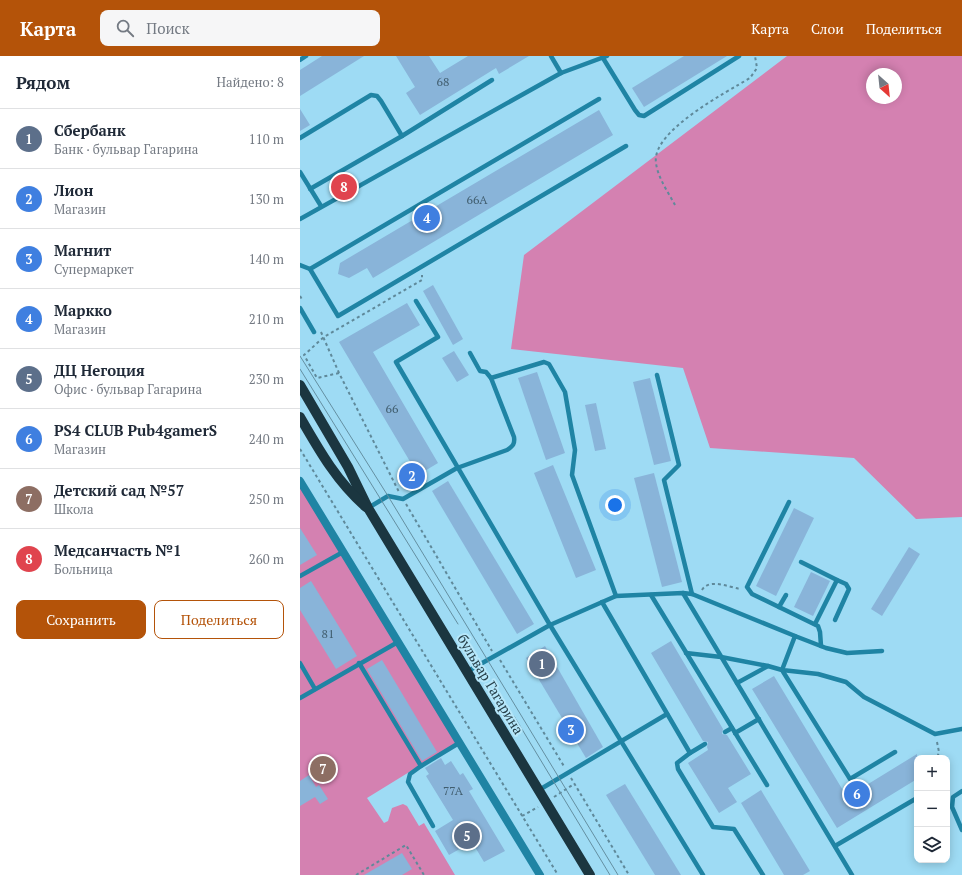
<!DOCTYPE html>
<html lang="ru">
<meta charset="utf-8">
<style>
:root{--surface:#fff;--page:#f6f6f7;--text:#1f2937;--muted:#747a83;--line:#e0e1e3;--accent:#b45309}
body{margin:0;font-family:"PT Serif",serif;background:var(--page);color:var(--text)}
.controls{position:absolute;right:12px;bottom:12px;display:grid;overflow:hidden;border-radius:8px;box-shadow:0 2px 10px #0003}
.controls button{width:36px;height:36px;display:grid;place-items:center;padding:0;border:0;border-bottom:1px solid var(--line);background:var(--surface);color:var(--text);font:20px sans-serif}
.compass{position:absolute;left:566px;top:12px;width:36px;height:36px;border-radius:50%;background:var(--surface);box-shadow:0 2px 10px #0003;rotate:153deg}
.you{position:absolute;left:315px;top:449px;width:14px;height:14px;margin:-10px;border:3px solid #fff;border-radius:50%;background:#1a73e8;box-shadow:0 0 0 6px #1a73e833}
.badge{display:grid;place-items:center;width:26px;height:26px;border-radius:50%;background:var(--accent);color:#fff;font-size:13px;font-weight:700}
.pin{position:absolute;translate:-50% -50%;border:2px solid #fff;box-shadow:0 1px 4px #0006}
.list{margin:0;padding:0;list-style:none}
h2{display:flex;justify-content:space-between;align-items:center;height:52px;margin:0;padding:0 16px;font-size:17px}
h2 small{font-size:13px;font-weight:400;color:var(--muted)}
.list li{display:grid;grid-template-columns:26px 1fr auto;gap:12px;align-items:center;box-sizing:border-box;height:60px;padding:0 16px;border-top:1px solid var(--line)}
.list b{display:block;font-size:15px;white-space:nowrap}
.list p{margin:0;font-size:13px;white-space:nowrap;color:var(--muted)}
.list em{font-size:13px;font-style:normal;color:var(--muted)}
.actions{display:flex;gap:8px;padding:12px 16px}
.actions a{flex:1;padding:9px 0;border:1px solid var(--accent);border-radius:8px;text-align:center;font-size:14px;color:var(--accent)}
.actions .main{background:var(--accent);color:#fff}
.icon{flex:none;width:22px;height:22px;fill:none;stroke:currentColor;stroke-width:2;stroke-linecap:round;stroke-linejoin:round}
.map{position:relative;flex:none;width:662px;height:819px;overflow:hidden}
header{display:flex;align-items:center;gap:24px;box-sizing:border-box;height:56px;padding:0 20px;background:var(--accent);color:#fff}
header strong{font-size:19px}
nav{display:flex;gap:22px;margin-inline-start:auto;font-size:14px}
.search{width:280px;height:36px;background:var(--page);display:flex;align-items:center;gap:10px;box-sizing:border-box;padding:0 14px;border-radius:8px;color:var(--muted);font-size:15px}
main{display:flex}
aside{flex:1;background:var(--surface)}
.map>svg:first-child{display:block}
.green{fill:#d481b1;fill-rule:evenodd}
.building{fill:#89b4d9}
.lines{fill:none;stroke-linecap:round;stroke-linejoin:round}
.path{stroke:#5f899a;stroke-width:2;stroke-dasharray:3 3;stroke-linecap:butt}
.lane{stroke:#1f84a4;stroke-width:4.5}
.street{stroke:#1f84a4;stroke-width:8}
.primary{stroke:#1b3640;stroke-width:10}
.tram{stroke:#648fa1;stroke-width:1}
.labels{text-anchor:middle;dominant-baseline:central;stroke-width:4;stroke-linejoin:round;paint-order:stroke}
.number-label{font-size:12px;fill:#405d6e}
.street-label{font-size:14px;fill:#27404a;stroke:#b6e7fa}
</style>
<header>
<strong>Карта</strong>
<div class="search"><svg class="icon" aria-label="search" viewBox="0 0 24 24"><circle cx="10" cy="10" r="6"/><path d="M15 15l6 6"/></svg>Поиск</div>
<nav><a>Карта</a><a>Слои</a><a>Поделиться</a></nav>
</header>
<main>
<aside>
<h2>Рядом<small>Найдено: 8</small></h2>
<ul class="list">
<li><span class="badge" style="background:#5c6f8a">1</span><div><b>Сбербанк</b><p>Банк · бульвар Гагарина</p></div><em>110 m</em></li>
<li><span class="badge" style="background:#3f7fe0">2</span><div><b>Лион</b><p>Магазин</p></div><em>130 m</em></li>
<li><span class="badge" style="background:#3f7fe0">3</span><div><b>Магнит</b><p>Супермаркет</p></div><em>140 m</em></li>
<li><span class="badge" style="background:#3f7fe0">4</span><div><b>Маркко</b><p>Магазин</p></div><em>210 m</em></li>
<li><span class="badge" style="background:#5c6f8a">5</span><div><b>ДЦ Негоция</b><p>Офис · бульвар Гагарина</p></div><em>230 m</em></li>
<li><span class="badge" style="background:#3f7fe0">6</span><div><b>PS4 CLUB Pub4gamerS</b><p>Магазин</p></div><em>240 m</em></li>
<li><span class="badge" style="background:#8d6e63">7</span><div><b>Детский сад №57</b><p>Школа</p></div><em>250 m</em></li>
<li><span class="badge" style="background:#e0444e">8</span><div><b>Медсанчасть №1</b><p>Больница</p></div><em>260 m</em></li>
</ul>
<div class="actions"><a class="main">Сохранить</a><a>Поделиться</a></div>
</aside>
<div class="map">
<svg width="662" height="819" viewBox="0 0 662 819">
<rect width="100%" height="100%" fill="#9edbf4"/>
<!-- green -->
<g class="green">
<path d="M487,0H662V461L616,463L554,402L410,392L383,312L211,293L224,199ZM572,18H596V42H572Z"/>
<polygon points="0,426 158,686 67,742 84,767 88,765 92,752 103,748 107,750 119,770 124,767 155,819 0,819"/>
</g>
<!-- building -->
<g class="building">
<polygon points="22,0 64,0 0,40 0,14"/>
<polygon points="96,0 129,0 140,17 168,0 229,0 199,18 196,12 120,59 106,37 115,31"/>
<polygon points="384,0 427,0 344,51 332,32"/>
<polygon points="0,53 10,69 0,75"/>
<polygon points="299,54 313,79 73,222 67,212 49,222 38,218 40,207"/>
<polygon points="133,229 163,283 153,289 123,235"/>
<polygon points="107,247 120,269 73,296 138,407 118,419 39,286"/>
<polygon points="154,295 169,319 157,326 142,302"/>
<polygon points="237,316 265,397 246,404 218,322"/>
<polygon points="350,322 371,405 354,409 333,326"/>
<polygon points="296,347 306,393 295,395 285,349"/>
<polygon points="253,409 296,514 276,522 234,417"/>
<polygon points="354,417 382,526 362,531 334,422"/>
<polygon points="148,425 234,568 217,578 132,435"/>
<polygon points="494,452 514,462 476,540 456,530"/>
<polygon points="0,472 17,499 0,509"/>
<polygon points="609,491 620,498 582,560 571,553"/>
<polygon points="511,516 530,525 513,560 494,551"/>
<polygon points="11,525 57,600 36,613 0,554 0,532"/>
<polygon points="371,585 423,673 422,678 427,679 451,718 428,732 437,746 419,757 388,707 408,694 407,691 408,686 403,685 351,597"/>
<polygon points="245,590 303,691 286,702 226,602"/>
<polygon points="82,604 137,696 122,705 67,613"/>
<polygon points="474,620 547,741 617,698 617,723 537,772 452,633"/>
<polygon points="141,702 145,709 151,705 160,719 163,717 173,733 169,735 205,795 184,806 172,786 149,799 135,775 153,764 126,720 129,718 125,712"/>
<polygon points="9,719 16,731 19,729 28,743 20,748 15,741 0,750 0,725"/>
<polygon points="325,728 381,819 355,819 306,739"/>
<polygon points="461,734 510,815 503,819 484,819 441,747"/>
<polygon points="102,797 112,813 102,819 64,819"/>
</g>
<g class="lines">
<!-- path -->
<g class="path">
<path d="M375,149C368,136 358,122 356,107C351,75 427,36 450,22L457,12L455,0"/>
<polyline points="0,240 3,245"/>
<polyline points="21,276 39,317 99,436"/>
<polyline points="39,317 17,322 4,299 24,281 122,224 122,219"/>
<polyline points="0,393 258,819"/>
<polyline points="106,448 192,595"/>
<path d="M402,534C409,522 429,531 440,533"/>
<polyline points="200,604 265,712"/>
<polyline points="637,686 639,696 637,702"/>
<polyline points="271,722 329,819"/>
<polyline points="254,741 274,728"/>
<polyline points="222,760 238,751"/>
<polyline points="56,819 106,789 124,819"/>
</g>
<!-- lane -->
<g class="lane">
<polyline points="251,0 261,17"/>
<polyline points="303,2 335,54 339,59 344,60 439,0"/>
<polyline points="0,4 6,0"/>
<polyline points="299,43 10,213 38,260 326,90"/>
<polyline points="0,82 71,39 77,40 81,45 102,80"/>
<polyline points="0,116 21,150"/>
<polyline points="10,133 102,80 192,24"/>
<polyline points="0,163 261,17 307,0"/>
<polyline points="0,209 10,213"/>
<polyline points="116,245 138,281 96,306 250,569 403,819"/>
<polyline points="0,252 14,276"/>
<polyline points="170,297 180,315 186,316 191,322"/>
<polyline points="357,319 379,409 364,424 392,538"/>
<polyline points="489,446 447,531 452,538 518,570 520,576 521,590"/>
<path d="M68,452L88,440L103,443L157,412L207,394C213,390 215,388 214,381L191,322L244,306L249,308L265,336L275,394L272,419L316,540"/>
<polyline points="501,506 537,524 515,568"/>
<polyline points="0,520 43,496"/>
<polyline points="383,537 552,819"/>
<polyline points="351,539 467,729"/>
<polyline points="302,546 390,697 377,707 378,713 413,771 434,773 463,819"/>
<polyline points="479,551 486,539"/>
<polyline points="535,564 549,533 546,528 537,524"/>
<polyline points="582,595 547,597 526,592 495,580 482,614 518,618 546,626 564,641 635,678 662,673"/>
<polyline points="386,597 421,601 468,610"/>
<polyline points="0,607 15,633"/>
<polyline points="59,607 121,710 159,687"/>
<polyline points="168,615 250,569 316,540 383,537 392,538 495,580"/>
<polyline points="437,627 468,610 482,614 550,723 595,696"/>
<polyline points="0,642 98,586"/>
<polyline points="425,676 432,672"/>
<polyline points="435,677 459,663"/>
<polyline points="390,697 405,688"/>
<polyline points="121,710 110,718 108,726 133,770"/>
<polyline points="239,734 367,658"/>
<polyline points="662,735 653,741 652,751 662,774"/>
<polyline points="535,790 617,742"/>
</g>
<!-- street -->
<polyline class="street" points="0,425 240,819"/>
<!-- primary -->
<g class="primary">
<polyline points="0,329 48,411 68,452 290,819"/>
<path d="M0,361C19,394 37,426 66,451"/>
</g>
<!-- tram -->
<g class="tram">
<polyline points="0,300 88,440 318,819"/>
<polyline points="0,313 158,568"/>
<polyline points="214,660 310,819"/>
</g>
</g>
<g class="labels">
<!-- number labels -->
<g class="number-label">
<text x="143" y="25">68</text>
<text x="177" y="143">66А</text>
<text x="92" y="352">66</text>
<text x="28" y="577">81</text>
<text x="153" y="734">77А</text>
</g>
<!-- street labels -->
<g class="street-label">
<text transform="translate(191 628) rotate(59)">бульвар Гагарина</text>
</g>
</g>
</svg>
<div class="controls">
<button>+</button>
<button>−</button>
<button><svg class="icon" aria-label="layers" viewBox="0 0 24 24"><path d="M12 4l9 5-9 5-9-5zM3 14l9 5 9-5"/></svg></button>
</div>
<svg class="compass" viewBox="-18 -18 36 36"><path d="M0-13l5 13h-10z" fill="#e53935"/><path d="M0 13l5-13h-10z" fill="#747a83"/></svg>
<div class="you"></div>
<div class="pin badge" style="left:242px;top:608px;background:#5c6f8a">1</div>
<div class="pin badge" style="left:112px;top:420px;background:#3f7fe0">2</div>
<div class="pin badge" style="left:271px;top:674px;background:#3f7fe0">3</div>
<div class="pin badge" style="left:127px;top:162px;background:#3f7fe0">4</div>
<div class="pin badge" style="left:167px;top:780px;background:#5c6f8a">5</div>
<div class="pin badge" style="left:557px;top:738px;background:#3f7fe0">6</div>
<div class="pin badge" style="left:23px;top:713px;background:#8d6e63">7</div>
<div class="pin badge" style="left:44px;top:131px;background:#e0444e">8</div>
</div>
</main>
